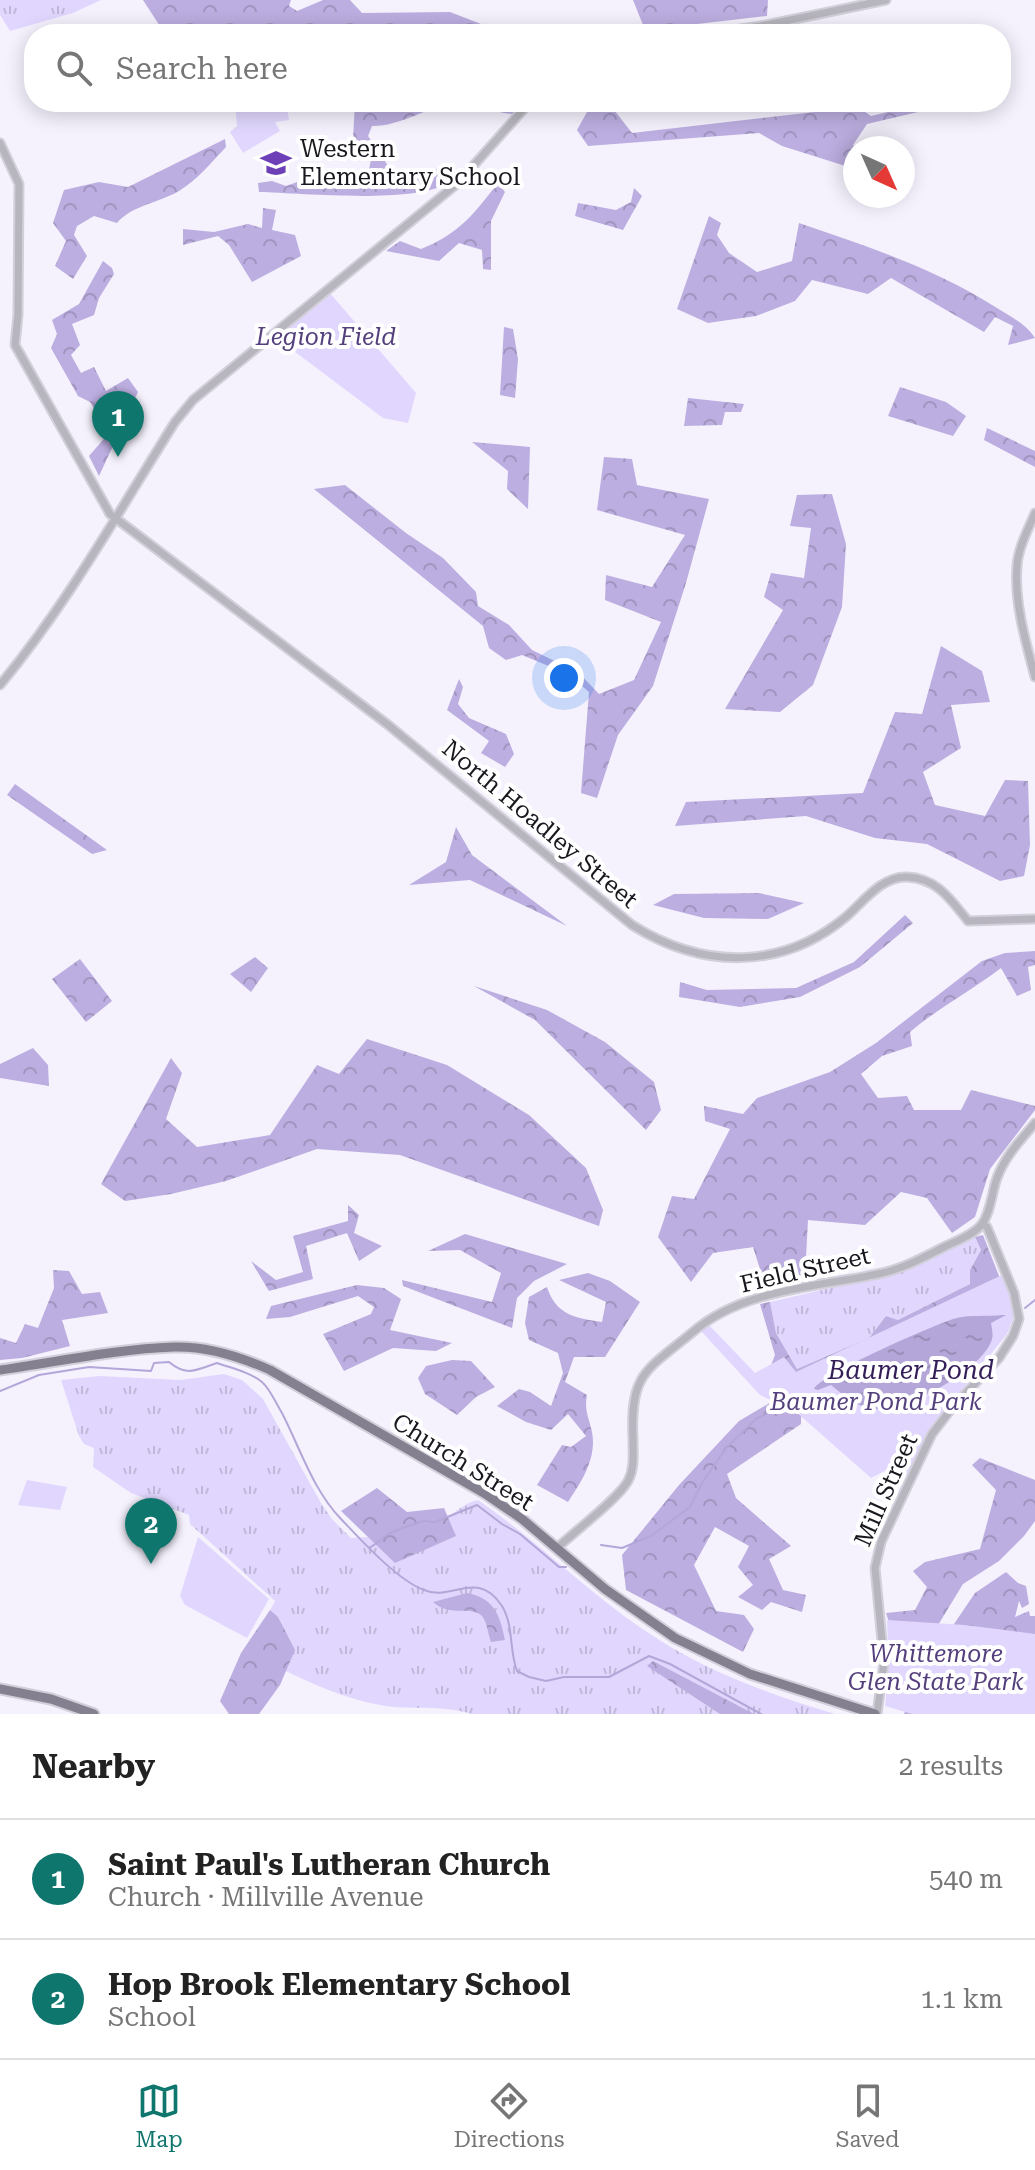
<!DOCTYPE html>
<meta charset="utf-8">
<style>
:root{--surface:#fff;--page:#f2f2f2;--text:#222;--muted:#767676;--line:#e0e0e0;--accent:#0f766e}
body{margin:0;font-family:"Roboto Serif",serif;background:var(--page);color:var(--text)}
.compass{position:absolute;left:843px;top:136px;width:72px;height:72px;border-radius:50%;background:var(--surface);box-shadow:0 4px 20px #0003;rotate:135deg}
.you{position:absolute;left:564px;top:678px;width:28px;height:28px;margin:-20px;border:6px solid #fff;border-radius:50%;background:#1a73e8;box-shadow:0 0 0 12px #1a73e833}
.badge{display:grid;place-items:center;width:52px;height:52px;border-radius:50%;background:var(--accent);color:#fff;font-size:26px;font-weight:700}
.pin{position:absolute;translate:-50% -66px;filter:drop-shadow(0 2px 4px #0008)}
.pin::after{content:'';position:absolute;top:42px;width:28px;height:24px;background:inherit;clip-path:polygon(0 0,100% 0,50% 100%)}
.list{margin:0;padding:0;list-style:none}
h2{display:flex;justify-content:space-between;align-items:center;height:104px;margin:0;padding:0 32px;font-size:34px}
h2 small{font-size:26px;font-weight:400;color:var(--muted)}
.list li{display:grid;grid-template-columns:52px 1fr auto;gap:24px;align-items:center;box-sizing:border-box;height:120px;padding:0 32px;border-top:2px solid var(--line)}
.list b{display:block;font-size:30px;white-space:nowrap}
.list p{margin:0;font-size:26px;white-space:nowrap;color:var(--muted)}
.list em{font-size:26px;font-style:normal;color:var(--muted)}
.icon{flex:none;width:44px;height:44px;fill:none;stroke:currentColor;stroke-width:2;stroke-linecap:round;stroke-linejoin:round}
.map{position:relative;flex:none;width:1035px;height:1714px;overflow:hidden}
.search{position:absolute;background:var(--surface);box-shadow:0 4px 20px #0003;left:24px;right:24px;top:24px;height:88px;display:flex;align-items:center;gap:20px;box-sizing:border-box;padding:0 28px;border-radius:32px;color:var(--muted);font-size:30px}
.sheet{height:344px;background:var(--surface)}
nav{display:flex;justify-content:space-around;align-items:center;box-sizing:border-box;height:112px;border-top:2px solid var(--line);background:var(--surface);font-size:22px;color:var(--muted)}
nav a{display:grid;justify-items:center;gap:4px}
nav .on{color:var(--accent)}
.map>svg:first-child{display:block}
.grass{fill:url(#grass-tufts)}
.forest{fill:url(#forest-crowns)}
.park{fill:#e1d7fe}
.water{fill:url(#water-ripples)}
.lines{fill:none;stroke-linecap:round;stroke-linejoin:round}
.stream{stroke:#b4a6d8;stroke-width:2}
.minor-casing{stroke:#d2cfda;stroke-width:11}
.major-casing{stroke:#d2cfda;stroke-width:13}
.minor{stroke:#b7b5bd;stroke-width:7}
.major{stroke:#84808f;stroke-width:9}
.labels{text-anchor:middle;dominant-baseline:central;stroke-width:8;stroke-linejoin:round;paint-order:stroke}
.poi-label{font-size:24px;fill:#1a181f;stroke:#fff;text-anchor:start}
.park-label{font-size:24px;font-style:italic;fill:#55407e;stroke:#fff}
.street-label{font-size:24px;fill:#1a181f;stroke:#fff}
.water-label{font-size:26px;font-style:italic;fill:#341e59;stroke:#fff}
</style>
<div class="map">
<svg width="1035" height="1714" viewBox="0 0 1035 1714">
<defs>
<pattern id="grass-tufts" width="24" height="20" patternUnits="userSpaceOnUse" patternTransform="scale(2)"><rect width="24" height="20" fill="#e1d7fe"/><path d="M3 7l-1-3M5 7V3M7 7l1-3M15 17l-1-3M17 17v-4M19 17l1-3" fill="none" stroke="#c0b8d9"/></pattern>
<pattern id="forest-crowns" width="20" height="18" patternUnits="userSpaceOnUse" patternTransform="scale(2)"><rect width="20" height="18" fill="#bcaee0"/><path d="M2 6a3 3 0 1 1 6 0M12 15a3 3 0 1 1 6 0" fill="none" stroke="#a195c0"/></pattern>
<pattern id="water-ripples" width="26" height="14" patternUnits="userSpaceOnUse" patternTransform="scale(2)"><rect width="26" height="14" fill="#b4a6d8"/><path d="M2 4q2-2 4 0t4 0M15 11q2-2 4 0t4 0" fill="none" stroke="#9a8eb9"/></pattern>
</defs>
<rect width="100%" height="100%" fill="#f5f2fe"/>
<!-- grass -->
<g class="grass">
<polygon points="0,0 101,0 73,13 10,31 0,15"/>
<polygon points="975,1237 981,1250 970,1270 970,1284 898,1320 886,1316 869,1338 797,1369 776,1333 770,1302 904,1271"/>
<path d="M224,1374L242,1380L263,1399L321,1503L332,1519L351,1538C380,1536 407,1536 434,1525C450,1519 461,1503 478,1500C535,1539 584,1589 641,1628C701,1670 766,1693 835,1714H472C438,1704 412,1711 380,1705C341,1698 306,1681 271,1664L266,1618L275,1601L190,1524L189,1515L131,1493L93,1467L94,1448L84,1444L79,1436L61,1380L100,1376L180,1380Z"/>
</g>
<!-- forest -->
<g class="forest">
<polygon points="143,0 291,0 289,6 297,11 323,0 350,0 362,13 450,12 507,34 165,34"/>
<polygon points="633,0 768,0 767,16 645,30"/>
<path d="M355,102H523L512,114C495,113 471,101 457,103C427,106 403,126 372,126L368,136L397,179L452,165L458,171C455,175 450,182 446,184C411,204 301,193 259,192L258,183L272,181L286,186L311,177L316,185L344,181L369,170L371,159L353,139Z"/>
<polygon points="586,102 608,102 632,133 858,107 871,116 930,102 918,112 867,124 853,145 856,148 855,169 782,146 759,133 588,146 577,130 587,112"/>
<path d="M225,139L226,147C211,163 197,180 179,191C159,203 132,205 117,223L94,216L77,226L74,235L87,256L73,279L55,266L66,241L53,223L64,190L99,182L128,187Z"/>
<path d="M498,183L505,192L491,221V270L483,269L482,250L459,243L439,261L386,251L400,241L421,249C460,233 473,215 498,183Z"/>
<polygon points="634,188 642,196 623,230 575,216 578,203 616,210 631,202"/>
<polygon points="263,208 276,210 272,230 295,235 301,256 252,282 229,245 218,236 183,245 183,229 214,232 248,224 262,228"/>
<path d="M709,216L721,223L717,235L729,253L757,272L792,261L799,223C867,246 936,269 997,308C1011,317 1026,324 1035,338L1008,345L1013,326L995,317L984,332L891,278L868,294L812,280L795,301L756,316L708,323L677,309Z"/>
<polygon points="103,261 112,268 114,274 99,298 94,315 72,324 80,345 71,355 81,373 94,367 106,391 128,378 138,392 99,476 89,456 109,433 90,402 78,396 51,348 57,334 52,320 79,304"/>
<polygon points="504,327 513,329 518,359 515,398 500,395"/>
<polygon points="900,387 946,402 966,416 953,436 888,416"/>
<polygon points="688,398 744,404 741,412 725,412 722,425 684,426"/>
<polygon points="987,428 1035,451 1035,467 984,440"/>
<polygon points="472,442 530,447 528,509 507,489 508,471"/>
<polygon points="604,457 632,459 637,485 709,499 686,583 653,686 618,735 597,798 581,793 589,692 568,674 522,655 506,660 489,648 483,626 314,489 345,485 406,533 443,558 476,592 478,606 509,625 532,650 579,673 599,694 634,680 661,622 605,600 606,575 652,587 685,535 597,510"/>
<polygon points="832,494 846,544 842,607 813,685 780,712 725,709 783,610 764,597 771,573 804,578 811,528 790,526 797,495"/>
<polygon points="941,646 982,671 990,702 951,705 961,748 923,772 935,805 985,816 1005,780 1028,781 1030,845 1024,876 1000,881 927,844 875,838 806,816 675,826 686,802 863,793 895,712 922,714"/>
<polygon points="459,679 463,687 458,704 469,718 506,734 514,754 505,767 481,753 489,741 447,710"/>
<polygon points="15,784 107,850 92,854 7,795"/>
<polygon points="456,827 472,855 567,926 470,880 409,885 446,862"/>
<polygon points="759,893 804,903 768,919 704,918 653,905 674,894"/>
<polygon points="905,915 913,923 860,967 800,997 740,1007 679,997 680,982 707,990 796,988 854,962"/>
<path d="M1035,951V965L1028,967L1031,990L1017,996L1001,968C971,991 938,1008 910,1032L912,1046L882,1056L861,1074L878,1098L907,1096L914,1110H961L971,1090L1035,1106V1110L990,1169L975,1217L952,1233L927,1198L901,1192L865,1225L808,1220L805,1277L766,1288L753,1247L713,1253L691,1282L658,1237L672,1196L694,1199L730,1129L705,1121L704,1106L743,1114L757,1098L830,1072L876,1043L982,961L1005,953Z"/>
<polygon points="255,957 268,968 251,992 230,974"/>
<polygon points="80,959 112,1001 86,1022 52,979"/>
<polygon points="474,986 547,1010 605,1042 654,1082 661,1110 646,1130 535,1020"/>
<polygon points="367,1039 447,1065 529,1115 586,1168 603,1210 599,1226 400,1155 317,1149 226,1181 171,1194 125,1201 101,1184 171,1058 182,1073 166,1119 197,1147 270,1135 317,1065 339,1074"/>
<polygon points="33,1048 48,1065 49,1086 0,1078 0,1064"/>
<polygon points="348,1205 359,1215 354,1233 382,1246 359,1261 347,1233 306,1246 313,1279 269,1291 251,1261 276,1280 303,1272 293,1236 348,1221"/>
<polygon points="465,1234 567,1264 534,1281 517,1298 512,1328 403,1286 402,1280 492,1302 501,1273 460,1250 428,1251"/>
<polygon points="983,1235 1010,1304 801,1381 801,1424 727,1474 736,1498 791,1546 769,1559 783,1590 806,1595 802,1612 771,1602 762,1610 738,1597 753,1585 738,1567 749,1546 715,1527 694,1565 716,1611 744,1615 754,1629 743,1652 626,1590 622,1555 679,1485 739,1421 778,1398 766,1378 775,1355 760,1304 770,1302 776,1333 797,1369 869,1338 886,1316 898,1320 970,1284 970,1270 981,1250 975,1237"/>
<polygon points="53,1270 69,1271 82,1294 100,1292 108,1313 62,1320 70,1346 22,1358 0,1360 0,1338 16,1343 25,1324 38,1328 54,1288"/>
<path d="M588,1273L610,1281L640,1302L605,1357H574L565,1382L587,1395C584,1411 589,1417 592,1432C597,1458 582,1481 568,1502L537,1485L562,1445L571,1447L586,1436L568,1414L551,1430L526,1422L497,1406L519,1389L530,1392L551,1406L563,1373L558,1353L529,1340L525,1323L529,1297L547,1287C556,1315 575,1318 602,1322L606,1302L559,1280Z"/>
<polygon points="357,1285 384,1288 401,1299 390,1330 452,1343 436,1351 393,1348 344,1371 323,1334 371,1314 374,1307 358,1296 290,1317 266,1319 271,1306"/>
<polygon points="452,1360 471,1361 495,1387 476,1397 457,1415 425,1394 418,1378 426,1366"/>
<polygon points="980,1458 1035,1480 1035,1521 1024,1536 999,1561 963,1584 918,1658 886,1700 892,1631 886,1613 915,1610 927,1587 913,1571 925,1562 980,1549 996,1490 972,1465"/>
<polygon points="377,1488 407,1512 444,1508 456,1536 395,1563 341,1511"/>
<polygon points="1006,1572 1018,1583 1026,1586 1029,1604 1022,1608 1019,1601 1015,1617 1029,1611 1030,1616 1035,1616 1035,1714 904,1714 911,1694 931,1658 975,1593"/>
<path d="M467,1593C494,1598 500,1615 505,1640L491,1642C488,1634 487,1622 482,1616C471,1605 451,1618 433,1602Z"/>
<polygon points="270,1610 278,1617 295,1650 280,1685 259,1714 229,1714 220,1701 241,1653"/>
<polygon points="653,1661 754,1714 720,1714 647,1666"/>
</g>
<!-- park -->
<g class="park">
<polygon points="235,102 286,102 289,120 275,122 280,131 243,153 230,132 237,126"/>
<polygon points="329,292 416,393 408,423 383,418 274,336"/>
<polygon points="1002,1275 1014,1304 1015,1314 1007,1334 931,1428 906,1476 894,1466 871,1478 795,1411 760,1395 701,1331 708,1324 755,1373 784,1357 796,1372"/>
<polygon points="27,1480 67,1487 60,1510 18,1505"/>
<polygon points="198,1537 269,1599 247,1638 185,1605 180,1596"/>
<polygon points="887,1620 965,1625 1035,1634 1035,1714 912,1714 885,1706 889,1667"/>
</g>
<!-- water -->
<path class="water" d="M1003,1315H1006L991,1323C992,1330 994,1336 991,1342C979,1372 900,1416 868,1408C853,1404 842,1394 831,1385L818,1390L814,1389C821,1374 932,1326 953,1319C969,1314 987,1317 1003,1315Z"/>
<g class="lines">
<!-- stream -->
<g class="stream">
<polyline points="1025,1308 1035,1300"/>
<path d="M0,1391L39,1375L89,1367L151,1371L154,1363L169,1362C187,1377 196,1370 217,1363C231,1368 250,1372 262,1382C270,1389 276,1403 282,1413C300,1448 313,1490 341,1519C361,1540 397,1580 424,1590C452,1602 477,1568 502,1606C514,1626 509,1650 517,1671L529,1677L546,1681L564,1677H609L649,1656L670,1664L761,1714"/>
<polyline points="601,1545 622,1548 651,1536 690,1507 702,1483 726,1448 756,1419 792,1401"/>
<polyline points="371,1547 390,1533 408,1526 424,1521 435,1522 477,1505 502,1524 520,1534 559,1567 566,1567"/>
</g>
<!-- minor casing -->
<g class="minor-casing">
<g id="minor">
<polyline points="707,34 761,26 886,0"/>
<path d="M0,143L19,184L18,315L15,345L110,514L387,724L632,925C702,969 782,971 847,916C864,901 882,876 907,877C937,878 951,900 968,921L1035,919"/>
<path d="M1035,513C1028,530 1018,548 1017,566C1014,602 1026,643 1035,677"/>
<path d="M0,685C68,603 119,511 175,422L193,400L458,183L530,102"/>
<path d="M557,1548C574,1532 619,1498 628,1481C635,1468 633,1453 633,1439C630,1372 646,1371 694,1331C744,1289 817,1287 878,1274C903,1269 924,1257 946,1246C957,1241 975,1234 982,1224C991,1212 992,1191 997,1178C1005,1156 1021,1140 1035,1123"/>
<polyline points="877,1714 884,1662 875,1568 881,1542 932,1434 952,1408 999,1358 1013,1336 1019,1319 1014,1293 987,1227 982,1224"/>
</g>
</g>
<!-- major casing -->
<g class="major-casing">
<g id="major">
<path d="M0,1370C57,1362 116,1349 174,1347C206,1346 241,1357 270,1370L484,1493L522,1519L605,1589L675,1638L750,1674L875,1714"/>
<polyline points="0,1689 51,1699 94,1714"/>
</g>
</g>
<!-- minor -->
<use href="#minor" class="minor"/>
<!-- major -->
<use href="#major" class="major"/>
</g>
<!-- icons -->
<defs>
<g id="school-bare" transform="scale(2.4)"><path d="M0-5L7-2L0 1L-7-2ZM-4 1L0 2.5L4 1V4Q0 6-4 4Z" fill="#6e40b8" stroke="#fff" stroke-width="2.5" paint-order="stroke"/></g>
</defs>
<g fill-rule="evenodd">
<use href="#school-bare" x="276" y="163"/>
</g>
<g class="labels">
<!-- poi labels -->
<g class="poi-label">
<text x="300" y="149">Western<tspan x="300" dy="28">Elementary School</tspan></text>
</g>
<!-- park labels -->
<g class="park-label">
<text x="326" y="337">Legion Field</text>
<text x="876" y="1402">Baumer Pond Park</text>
<text x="936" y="1654">Whittemore<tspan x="936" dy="28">Glen State Park</tspan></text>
</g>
<!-- street labels -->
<g class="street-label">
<text transform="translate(540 824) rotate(40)">North Hoadley Street</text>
<text transform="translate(805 1270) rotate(-13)">Field Street</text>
<text transform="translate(463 1462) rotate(32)">Church Street</text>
<text transform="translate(886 1490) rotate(-66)">Mill Street</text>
</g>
<!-- water labels -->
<g class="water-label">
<text x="911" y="1370">Baumer Pond</text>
</g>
</g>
</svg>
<svg class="compass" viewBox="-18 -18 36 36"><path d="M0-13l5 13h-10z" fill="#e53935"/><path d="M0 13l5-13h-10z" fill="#767676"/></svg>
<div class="you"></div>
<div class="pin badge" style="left:118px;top:457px">1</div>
<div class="pin badge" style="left:151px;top:1564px">2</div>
<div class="search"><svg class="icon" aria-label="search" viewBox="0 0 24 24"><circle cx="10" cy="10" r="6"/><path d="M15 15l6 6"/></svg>Search here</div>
</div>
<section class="sheet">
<h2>Nearby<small>2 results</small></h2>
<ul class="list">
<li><span class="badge">1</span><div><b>Saint Paul's Lutheran Church</b><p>Church · Millville Avenue</p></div><em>540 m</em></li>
<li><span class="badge">2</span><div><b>Hop Brook Elementary School</b><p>School</p></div><em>1.1 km</em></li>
</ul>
</section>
<nav>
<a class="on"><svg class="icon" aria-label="map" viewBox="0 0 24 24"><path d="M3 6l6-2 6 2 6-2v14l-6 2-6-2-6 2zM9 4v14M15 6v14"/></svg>Map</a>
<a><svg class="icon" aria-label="directions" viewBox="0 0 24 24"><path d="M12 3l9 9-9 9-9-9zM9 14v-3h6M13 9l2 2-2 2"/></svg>Directions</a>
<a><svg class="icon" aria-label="saved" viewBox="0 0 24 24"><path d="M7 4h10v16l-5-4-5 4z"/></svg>Saved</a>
</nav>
